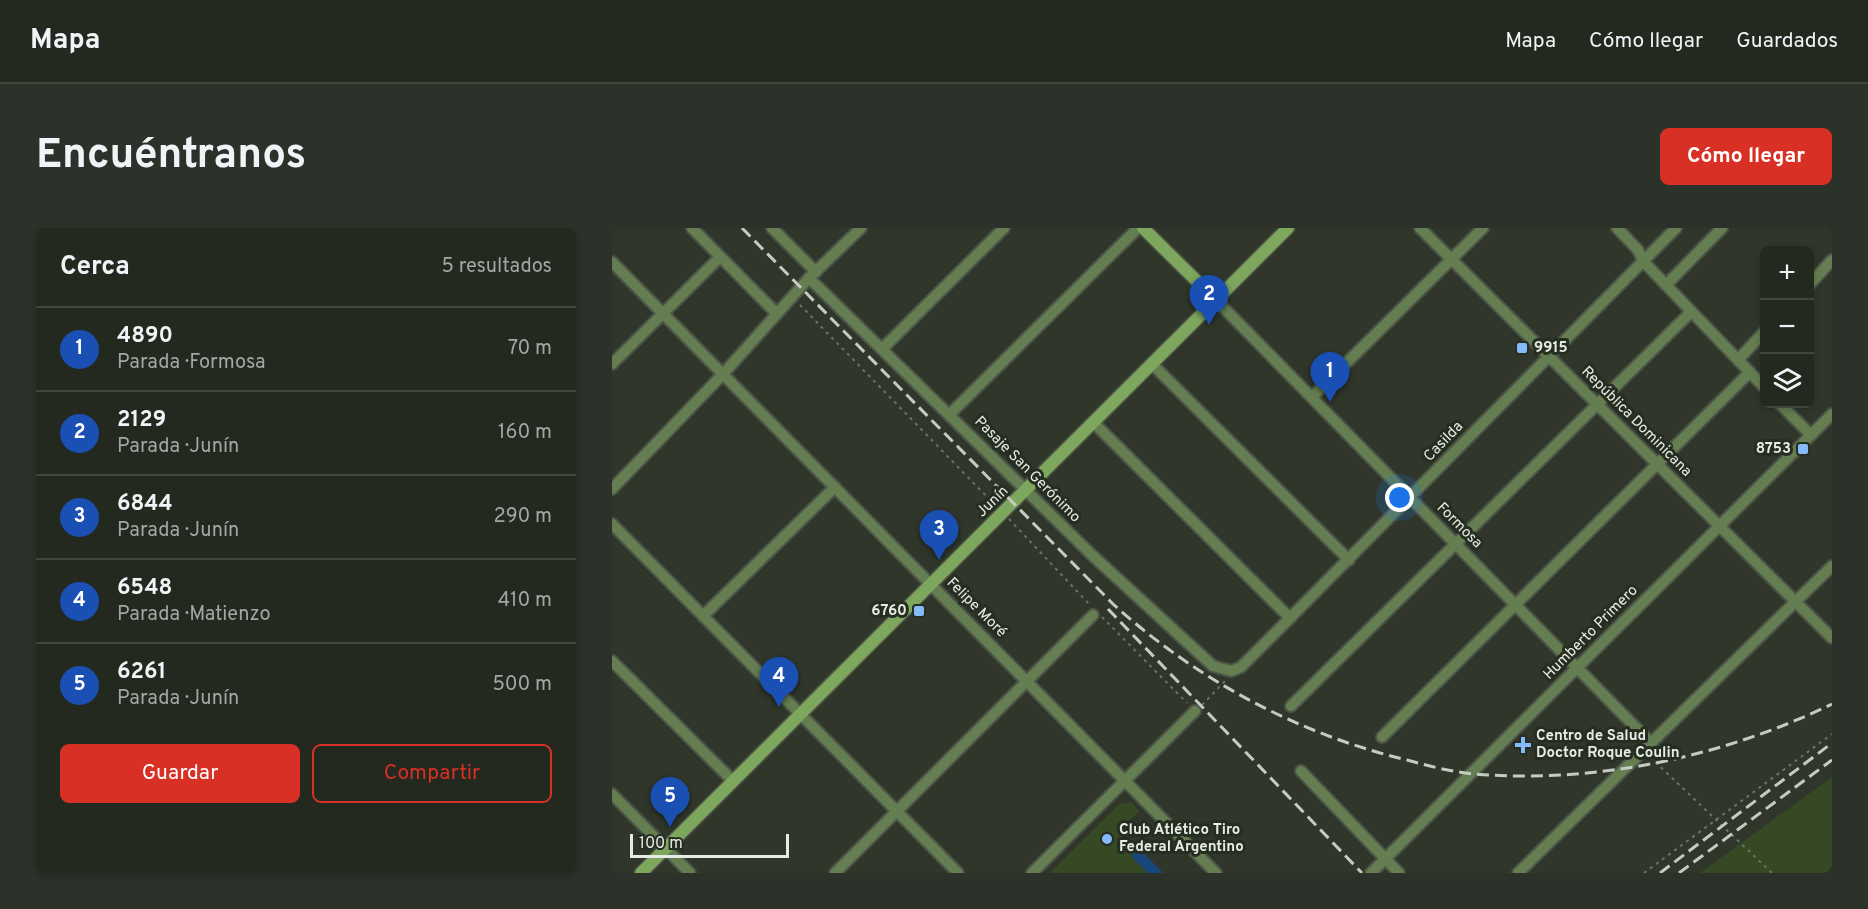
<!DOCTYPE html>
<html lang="es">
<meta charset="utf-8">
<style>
:root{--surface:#242920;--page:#2c3129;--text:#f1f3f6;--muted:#a3a6a5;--line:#41453e;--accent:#d93025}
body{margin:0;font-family:Overpass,sans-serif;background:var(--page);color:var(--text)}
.controls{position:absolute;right:18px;top:18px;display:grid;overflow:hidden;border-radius:9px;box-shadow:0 3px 9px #0003}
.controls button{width:54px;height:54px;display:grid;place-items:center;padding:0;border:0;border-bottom:2px solid var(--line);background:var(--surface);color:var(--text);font:30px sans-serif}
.scale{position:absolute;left:18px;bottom:15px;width:159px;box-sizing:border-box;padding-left:6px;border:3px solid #e6ebe3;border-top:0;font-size:16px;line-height:21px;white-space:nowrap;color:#e6ebe3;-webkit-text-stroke:4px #262d21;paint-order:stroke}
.you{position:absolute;left:788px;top:270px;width:21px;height:21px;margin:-15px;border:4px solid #fff;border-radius:50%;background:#1a73e8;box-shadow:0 0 0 9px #1a73e833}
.badge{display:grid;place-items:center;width:39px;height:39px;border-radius:50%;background:var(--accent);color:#fff;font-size:20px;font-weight:700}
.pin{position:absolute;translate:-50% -50px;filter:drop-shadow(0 2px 3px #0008)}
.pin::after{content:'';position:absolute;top:32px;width:21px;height:18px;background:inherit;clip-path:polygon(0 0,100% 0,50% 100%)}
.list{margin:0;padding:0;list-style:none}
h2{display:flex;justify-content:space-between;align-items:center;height:78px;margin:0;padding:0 24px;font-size:26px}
h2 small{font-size:20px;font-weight:400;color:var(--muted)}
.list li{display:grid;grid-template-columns:39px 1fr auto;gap:18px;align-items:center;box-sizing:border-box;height:84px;padding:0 24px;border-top:2px solid var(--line)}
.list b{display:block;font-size:22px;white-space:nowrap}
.list p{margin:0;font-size:20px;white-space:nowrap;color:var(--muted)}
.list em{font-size:20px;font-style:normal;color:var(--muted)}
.actions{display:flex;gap:12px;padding:18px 24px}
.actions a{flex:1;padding:14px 0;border:2px solid var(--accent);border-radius:9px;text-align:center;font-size:21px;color:var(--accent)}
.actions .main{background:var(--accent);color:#fff}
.icon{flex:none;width:33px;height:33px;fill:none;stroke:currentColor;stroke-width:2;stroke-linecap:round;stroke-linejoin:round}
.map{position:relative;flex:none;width:1220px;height:645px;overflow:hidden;border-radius:9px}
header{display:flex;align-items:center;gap:36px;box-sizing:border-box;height:84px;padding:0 30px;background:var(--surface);border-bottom:2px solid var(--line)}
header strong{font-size:28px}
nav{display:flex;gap:33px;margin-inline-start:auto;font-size:21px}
.intro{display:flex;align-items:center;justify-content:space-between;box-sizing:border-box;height:144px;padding:0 36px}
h1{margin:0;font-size:42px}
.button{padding:15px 27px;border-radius:9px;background:var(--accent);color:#fff;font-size:21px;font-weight:700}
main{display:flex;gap:36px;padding:0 36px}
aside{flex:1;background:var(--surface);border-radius:9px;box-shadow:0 3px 9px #0003}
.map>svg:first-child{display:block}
.green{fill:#354925}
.building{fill:#17477b}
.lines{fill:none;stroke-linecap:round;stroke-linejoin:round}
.street-casing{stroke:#4d5448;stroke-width:14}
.secondary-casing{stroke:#4d5448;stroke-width:15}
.path{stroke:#6c7367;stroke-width:2;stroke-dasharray:3 4.5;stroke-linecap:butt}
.street{stroke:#647e51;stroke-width:10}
.secondary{stroke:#7ea75e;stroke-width:12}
.rail{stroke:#c5cbc2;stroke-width:3;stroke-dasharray:12 6;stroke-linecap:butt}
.poi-dot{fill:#86bbfb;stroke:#262d21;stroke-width:2}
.labels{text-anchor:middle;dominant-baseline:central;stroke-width:6;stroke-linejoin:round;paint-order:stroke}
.poi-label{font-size:15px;font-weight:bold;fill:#e6ebe3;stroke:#262d21;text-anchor:start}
.street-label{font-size:15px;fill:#e6ebe3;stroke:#262d21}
</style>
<header>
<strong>Mapa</strong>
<nav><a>Mapa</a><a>Cómo llegar</a><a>Guardados</a></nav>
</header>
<div class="intro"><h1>Encuéntranos</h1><a class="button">Cómo llegar</a></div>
<main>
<aside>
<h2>Cerca<small>5 resultados</small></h2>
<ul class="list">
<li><span class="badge" style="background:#1a4fb4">1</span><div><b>4890</b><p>Parada · Formosa</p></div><em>70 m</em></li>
<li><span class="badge" style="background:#1a4fb4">2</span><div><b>2129</b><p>Parada · Junín</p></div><em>160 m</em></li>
<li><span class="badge" style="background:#1a4fb4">3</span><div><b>6844</b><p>Parada · Junín</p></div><em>290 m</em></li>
<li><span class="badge" style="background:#1a4fb4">4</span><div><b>6548</b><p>Parada · Matienzo</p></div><em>410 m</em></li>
<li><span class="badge" style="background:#1a4fb4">5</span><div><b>6261</b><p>Parada · Junín</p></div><em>500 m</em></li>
</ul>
<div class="actions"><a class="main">Guardar</a><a>Compartir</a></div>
</aside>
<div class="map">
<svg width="1220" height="645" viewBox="0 0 1220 645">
<rect width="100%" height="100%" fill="#30372a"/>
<!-- green -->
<g class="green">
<polygon points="1220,549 1220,645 1088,645"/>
<polygon points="519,574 527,583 509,602 551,645 438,645 507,576"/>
</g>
<!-- building -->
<polygon class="building" points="527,620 551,645 536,645 519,628"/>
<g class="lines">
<!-- street casing -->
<g class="street-casing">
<g id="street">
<polyline points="80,0 165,86"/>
<polyline points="160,0 204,44"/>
<polyline points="808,0 1220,410"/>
<polyline points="1005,0 1026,22 1031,33 1152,159"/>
<polyline points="0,34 604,645"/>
<polyline points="197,50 481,328 601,438 619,443 629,439 678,390 1064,0"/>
<polyline points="1198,56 1220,32"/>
<polyline points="1054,57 1110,0"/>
<polyline points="604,72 1039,515"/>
<polyline points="270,121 392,0"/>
<polyline points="1126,132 1152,104"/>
<polyline points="0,136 108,29"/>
<polyline points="540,136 737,332"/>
<polyline points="700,169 871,0"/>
<polyline points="1168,176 1199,207"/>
<polyline points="337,187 526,0"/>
<polyline points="482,195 678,390"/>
<polyline points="0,261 112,145 197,50 249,0"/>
<polyline points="0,296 346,645"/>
<polyline points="91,388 223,259"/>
<polyline points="0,433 121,553"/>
<polyline points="679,478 1079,84"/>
<polyline points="770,509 1138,144"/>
<polyline points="689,543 787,645"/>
<polyline points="0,566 78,645"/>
<polyline points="223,645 481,387"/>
<polyline points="420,645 583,483"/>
<polyline points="759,645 1220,186"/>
<polyline points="906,645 1220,338"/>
</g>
</g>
<!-- secondary casing -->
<g class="secondary-casing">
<g id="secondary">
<polyline points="531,0 604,72"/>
<polyline points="29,645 676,0"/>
</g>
</g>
<!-- path -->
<g class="path">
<polyline points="188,77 383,277"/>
<polyline points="397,291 478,377"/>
<polyline points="490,389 575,475"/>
<polyline points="590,477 615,451"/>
<polyline points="1038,529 1160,645"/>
<polyline points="1032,645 1220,506"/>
</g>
<!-- street -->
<use href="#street" class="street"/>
<!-- secondary -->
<use href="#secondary" class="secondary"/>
<!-- rail -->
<g class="rail">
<path d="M130,0L501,376C585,452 686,506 795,532C817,538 840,544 862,546C983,556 1111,529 1220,476"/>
<polyline points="496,381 750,645"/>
<polyline points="1048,645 1220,515"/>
<polyline points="1067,645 1220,532"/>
</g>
</g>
<!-- markers -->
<g class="poi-dot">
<rect x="904" y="114" width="12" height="12" rx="3"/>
<rect x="1185" y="215" width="12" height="12" rx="3"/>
<rect x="301" y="377" width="12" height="12" rx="3"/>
<path d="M908 508h6v6h6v6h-6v6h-6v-6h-6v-6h6z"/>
<circle cx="495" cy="611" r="6"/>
</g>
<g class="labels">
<!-- poi labels -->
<g class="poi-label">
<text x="922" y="120">9915</text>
<text x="1179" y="221" text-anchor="end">8753</text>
<text x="295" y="383" text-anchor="end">6760</text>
<text x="924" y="508">Centro de Salud<tspan x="924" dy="17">Doctor Roque Coulin</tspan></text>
<text x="507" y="602">Club Atlético Tiro<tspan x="507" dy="17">Federal Argentino</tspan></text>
</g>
<!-- street labels -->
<g class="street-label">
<text transform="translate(1024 194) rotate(45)">República Dominicana</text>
<text transform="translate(832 214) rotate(-46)">Casilda</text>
<text transform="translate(415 242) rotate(45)">Pasaje San Gerónimo</text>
<text transform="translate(381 274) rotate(-44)">Junín</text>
<text transform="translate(847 298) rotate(45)">Formosa</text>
<text transform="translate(364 380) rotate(45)">Felipe Moré</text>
<text transform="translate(979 405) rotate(-45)">Humberto Primero</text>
</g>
</g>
</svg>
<div class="controls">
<button>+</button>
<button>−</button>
<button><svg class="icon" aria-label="layers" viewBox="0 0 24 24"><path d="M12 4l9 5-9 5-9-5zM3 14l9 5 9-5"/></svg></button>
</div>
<div class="scale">100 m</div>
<div class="you"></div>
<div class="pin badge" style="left:718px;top:174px;background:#1a4fb4">1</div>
<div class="pin badge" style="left:597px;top:97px;background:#1a4fb4">2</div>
<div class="pin badge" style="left:327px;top:332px;background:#1a4fb4">3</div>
<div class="pin badge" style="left:167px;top:479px;background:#1a4fb4">4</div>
<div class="pin badge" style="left:58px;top:599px;background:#1a4fb4">5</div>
</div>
</main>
